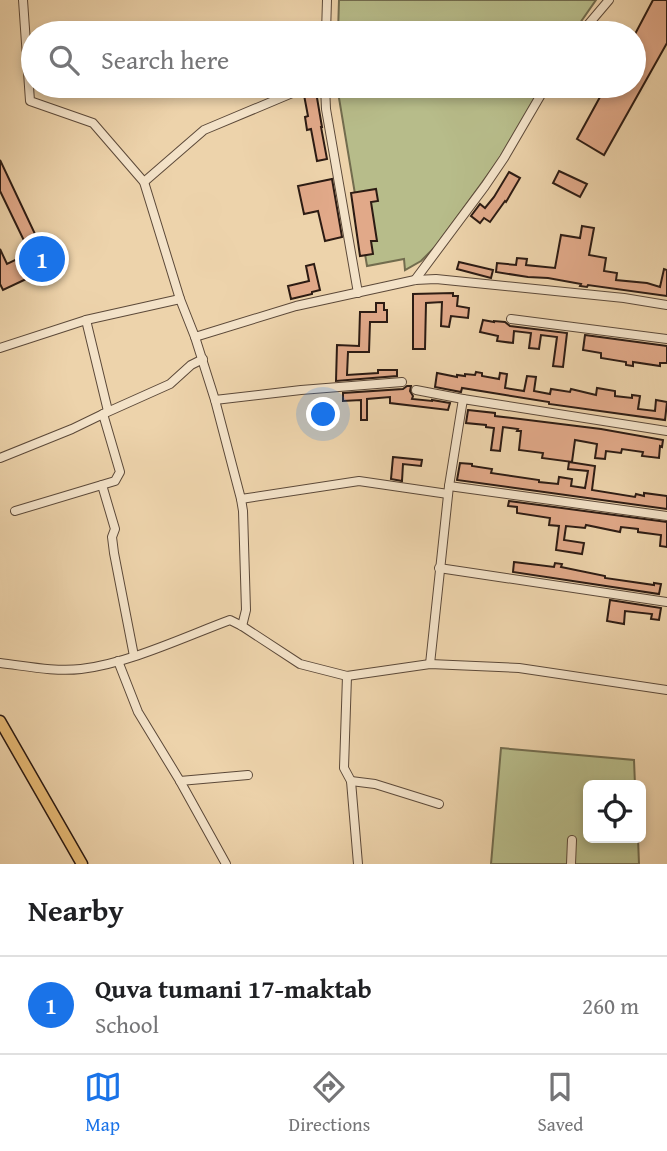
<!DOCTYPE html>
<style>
:root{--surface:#fff;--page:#f2f2f2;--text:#202124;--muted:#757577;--line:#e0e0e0;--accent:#1a73e8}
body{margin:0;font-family:"Gentium Book Plus",serif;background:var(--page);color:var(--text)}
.controls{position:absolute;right:21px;bottom:21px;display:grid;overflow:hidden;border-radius:10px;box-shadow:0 4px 10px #0003}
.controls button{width:63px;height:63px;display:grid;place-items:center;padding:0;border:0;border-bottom:2px solid var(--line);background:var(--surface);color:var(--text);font:35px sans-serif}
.you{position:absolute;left:324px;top:415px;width:24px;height:24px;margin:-18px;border:5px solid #fff;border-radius:50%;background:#1a73e8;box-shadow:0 0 0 10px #1a73e833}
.badge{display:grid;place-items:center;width:46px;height:46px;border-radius:50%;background:var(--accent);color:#fff;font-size:23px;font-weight:700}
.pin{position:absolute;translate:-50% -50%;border:4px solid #fff;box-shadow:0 2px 7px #0006}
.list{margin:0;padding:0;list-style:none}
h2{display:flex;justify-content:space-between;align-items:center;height:91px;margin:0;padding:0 28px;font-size:30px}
h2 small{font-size:23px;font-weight:400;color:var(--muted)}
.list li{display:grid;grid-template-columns:46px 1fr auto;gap:21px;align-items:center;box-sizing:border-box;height:98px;padding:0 28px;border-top:2px solid var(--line)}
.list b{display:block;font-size:26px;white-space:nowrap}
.list p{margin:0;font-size:23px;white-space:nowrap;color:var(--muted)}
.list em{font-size:23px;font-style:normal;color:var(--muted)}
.icon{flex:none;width:38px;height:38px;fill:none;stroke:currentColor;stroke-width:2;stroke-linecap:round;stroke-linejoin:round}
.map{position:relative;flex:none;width:667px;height:864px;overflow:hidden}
.search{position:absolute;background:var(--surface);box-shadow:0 4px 10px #0003;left:21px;right:21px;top:21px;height:77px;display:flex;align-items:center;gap:18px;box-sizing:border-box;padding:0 24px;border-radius:38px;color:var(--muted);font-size:26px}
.sheet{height:189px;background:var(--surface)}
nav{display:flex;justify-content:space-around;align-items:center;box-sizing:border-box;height:98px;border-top:2px solid var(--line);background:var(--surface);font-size:19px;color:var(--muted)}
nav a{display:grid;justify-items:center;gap:4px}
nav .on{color:var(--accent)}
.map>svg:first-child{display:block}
.green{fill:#b7bc8a;stroke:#726c4e;stroke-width:2}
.building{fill:#e1a989;stroke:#2c1b13;stroke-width:2}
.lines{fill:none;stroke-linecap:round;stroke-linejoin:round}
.minor-casing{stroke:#5c4939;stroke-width:10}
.major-casing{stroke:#2c1b13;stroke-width:13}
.minor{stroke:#f3e2c8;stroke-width:8}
.major{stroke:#e6ba76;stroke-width:10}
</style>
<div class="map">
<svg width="667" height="864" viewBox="0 0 667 864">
<rect width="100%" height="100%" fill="#edd3ab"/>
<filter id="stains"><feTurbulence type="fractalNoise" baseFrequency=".00286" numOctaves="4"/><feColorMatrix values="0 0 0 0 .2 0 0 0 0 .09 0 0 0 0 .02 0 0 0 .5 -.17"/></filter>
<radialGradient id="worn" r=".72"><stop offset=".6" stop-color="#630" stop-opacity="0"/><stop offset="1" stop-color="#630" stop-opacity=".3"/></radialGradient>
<!-- green -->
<g class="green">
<polygon points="339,0 596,0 573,33 338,33"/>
<polygon points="337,86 542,86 500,158 435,247 421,261 405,270 404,259 367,266"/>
<polygon points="501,748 634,760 635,785 588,785 588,838 638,838 639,864 491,864"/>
</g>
<!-- building -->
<g class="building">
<polygon points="653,0 667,0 667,43 604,155 577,139 606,86 634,86 634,36"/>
<polygon points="316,92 322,127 321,127 327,159 317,161 311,129 307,130 305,117 308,116 304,95"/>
<polygon points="0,160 52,270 40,276 39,273 3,290 0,284 0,249 7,264 30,253 0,191"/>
<polygon points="559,171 587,184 580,197 553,183"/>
<polygon points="509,172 520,178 506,202 505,201 490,222 484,218 480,223 471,216 480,204 485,208 494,197"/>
<polygon points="332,179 342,237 325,241 318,211 304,214 298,186"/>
<polygon points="376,189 378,201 371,202 377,241 371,241 373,254 360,256 351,193"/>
<polygon points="582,226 594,228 589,255 606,258 604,271 617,273 616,280 647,283 660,287 664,269 667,270 667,296 588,285 587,287 580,286 581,284 548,278 528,277 496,272 497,263 516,265 517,258 527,259 526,265 555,268 561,235 580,238"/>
<polygon points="459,262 493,270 491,278 457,269"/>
<polygon points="314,264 320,290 312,292 312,294 291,299 288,286 309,281 306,266"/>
<polygon points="453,293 453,296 458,296 457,306 469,308 468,318 451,316 449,327 441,326 442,302 426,303 425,349 413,349 413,294"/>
<polygon points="376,303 384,303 384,310 387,310 387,322 370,322 369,352 348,352 347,375 378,373 378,370 397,370 397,376 336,381 337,345 359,346 360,312 376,312"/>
<polygon points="483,320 494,322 494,321 505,322 510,326 567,333 563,367 553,366 557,337 541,335 539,349 529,348 531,333 514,331 513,343 497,341 498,336 480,332"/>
<polygon points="585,335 667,346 667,363 660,363 660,366 633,362 633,366 626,365 626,362 601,358 601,353 583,350"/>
<polygon points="476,372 482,373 482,376 499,379 500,373 507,374 505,388 524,391 527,376 536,377 534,391 550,394 551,389 570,392 571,389 596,395 597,388 615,391 615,396 632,398 632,395 640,396 638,409 655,411 656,400 667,402 665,420 549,404 549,402 462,388 461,392 435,387 437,373 457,377 457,375 465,376 465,374 475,375"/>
<polygon points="407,386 411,386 410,391 413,396 412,399 432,401 432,400 450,403 448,410 390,403 390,397 367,399 367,420 361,420 361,400 343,401 343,393 403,389"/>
<polygon points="468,410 495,413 495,416 601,429 663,440 662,447 660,446 659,458 642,456 643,452 622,449 621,453 606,451 605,459 595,458 597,444 575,440 572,462 542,458 543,453 519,450 521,431 517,431 518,429 503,427 500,451 491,450 494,428 486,427 486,425 466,423"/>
<polygon points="393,457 422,460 421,466 403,464 402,481 391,479"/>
<polygon points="569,462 595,466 592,490 635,497 636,494 644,496 644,493 667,496 667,509 457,480 460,463 472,464 472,466 492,469 491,473 539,480 539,482 558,484 559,477 572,479 571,486 585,488 588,471 568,469"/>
<polygon points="509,501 667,522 667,547 660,546 661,535 638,532 638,529 621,527 620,532 586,525 585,528 566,526 564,540 584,543 582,554 556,550 559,526 549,525 550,518 517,513 517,507 508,506"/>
<polygon points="514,562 554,567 555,563 562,564 561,567 605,576 605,578 654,585 654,583 661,584 659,594 513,572"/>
<polygon points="610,600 661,608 659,620 651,619 652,614 625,611 624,624 607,621"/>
</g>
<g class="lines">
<!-- minor casing -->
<g class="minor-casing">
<g id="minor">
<polyline points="23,0 30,101 93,123 144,182 180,299 195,337 296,306 415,280 436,279 624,298 667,305"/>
<polyline points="326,33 327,0"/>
<polyline points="581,33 609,0"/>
<polyline points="325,86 326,109 358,293"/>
<polyline points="144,182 204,130 309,86"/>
<polyline points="415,280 485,186 504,158 546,86"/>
<polyline points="511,319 667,339"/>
<polyline points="86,320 108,411"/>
<polyline points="195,337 215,400 241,499 243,511 246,610 242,626"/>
<polyline points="0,348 86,320 180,299"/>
<polyline points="416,390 463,399"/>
<polyline points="215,400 301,390 402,382"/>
<polyline points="103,414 170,384 191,365 203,359"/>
<polyline points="0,458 72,429 103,414 120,472 115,481 15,511"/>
<polyline points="102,485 115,529 112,537 114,553 134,656"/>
<polyline points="449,486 667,516"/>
<polyline points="241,499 359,481 448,494"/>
<polyline points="439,568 667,602"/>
<polyline points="118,661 138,712 180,781 226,864"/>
<path d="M0,663C26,666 55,672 81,669C130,663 184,637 230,620L242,626L300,664L347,676L430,664L519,668L667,690"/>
<polyline points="430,664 449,486 463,399 667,431"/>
<polyline points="347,676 344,768 351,781 358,864"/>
<polyline points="180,781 248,775"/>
<polyline points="351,781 375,784 439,804"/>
<polyline points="571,864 572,840"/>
</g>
</g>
<!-- major casing -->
<g class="major-casing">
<polyline id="major" points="0,721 82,864"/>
</g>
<!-- minor -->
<use href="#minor" class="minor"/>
<!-- major -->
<use href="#major" class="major"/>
</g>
<rect width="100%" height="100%" filter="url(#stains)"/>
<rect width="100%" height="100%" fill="url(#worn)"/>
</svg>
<div class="controls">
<button><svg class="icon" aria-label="locate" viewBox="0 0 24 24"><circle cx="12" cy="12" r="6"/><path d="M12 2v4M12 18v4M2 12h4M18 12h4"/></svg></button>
</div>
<div class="you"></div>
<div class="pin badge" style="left:42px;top:259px">1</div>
<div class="search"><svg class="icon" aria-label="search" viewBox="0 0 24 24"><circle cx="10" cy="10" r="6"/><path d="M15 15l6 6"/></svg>Search here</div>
</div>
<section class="sheet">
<h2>Nearby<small></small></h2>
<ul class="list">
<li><span class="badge">1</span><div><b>Quva tumani 17-maktab</b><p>School</p></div><em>260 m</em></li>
</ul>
</section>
<nav>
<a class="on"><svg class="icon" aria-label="map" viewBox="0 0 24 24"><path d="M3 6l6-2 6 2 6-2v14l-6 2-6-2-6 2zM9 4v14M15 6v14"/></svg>Map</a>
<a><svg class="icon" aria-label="directions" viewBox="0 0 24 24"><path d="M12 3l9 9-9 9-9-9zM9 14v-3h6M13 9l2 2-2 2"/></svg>Directions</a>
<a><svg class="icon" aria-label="saved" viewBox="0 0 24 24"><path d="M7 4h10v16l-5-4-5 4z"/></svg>Saved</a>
</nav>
